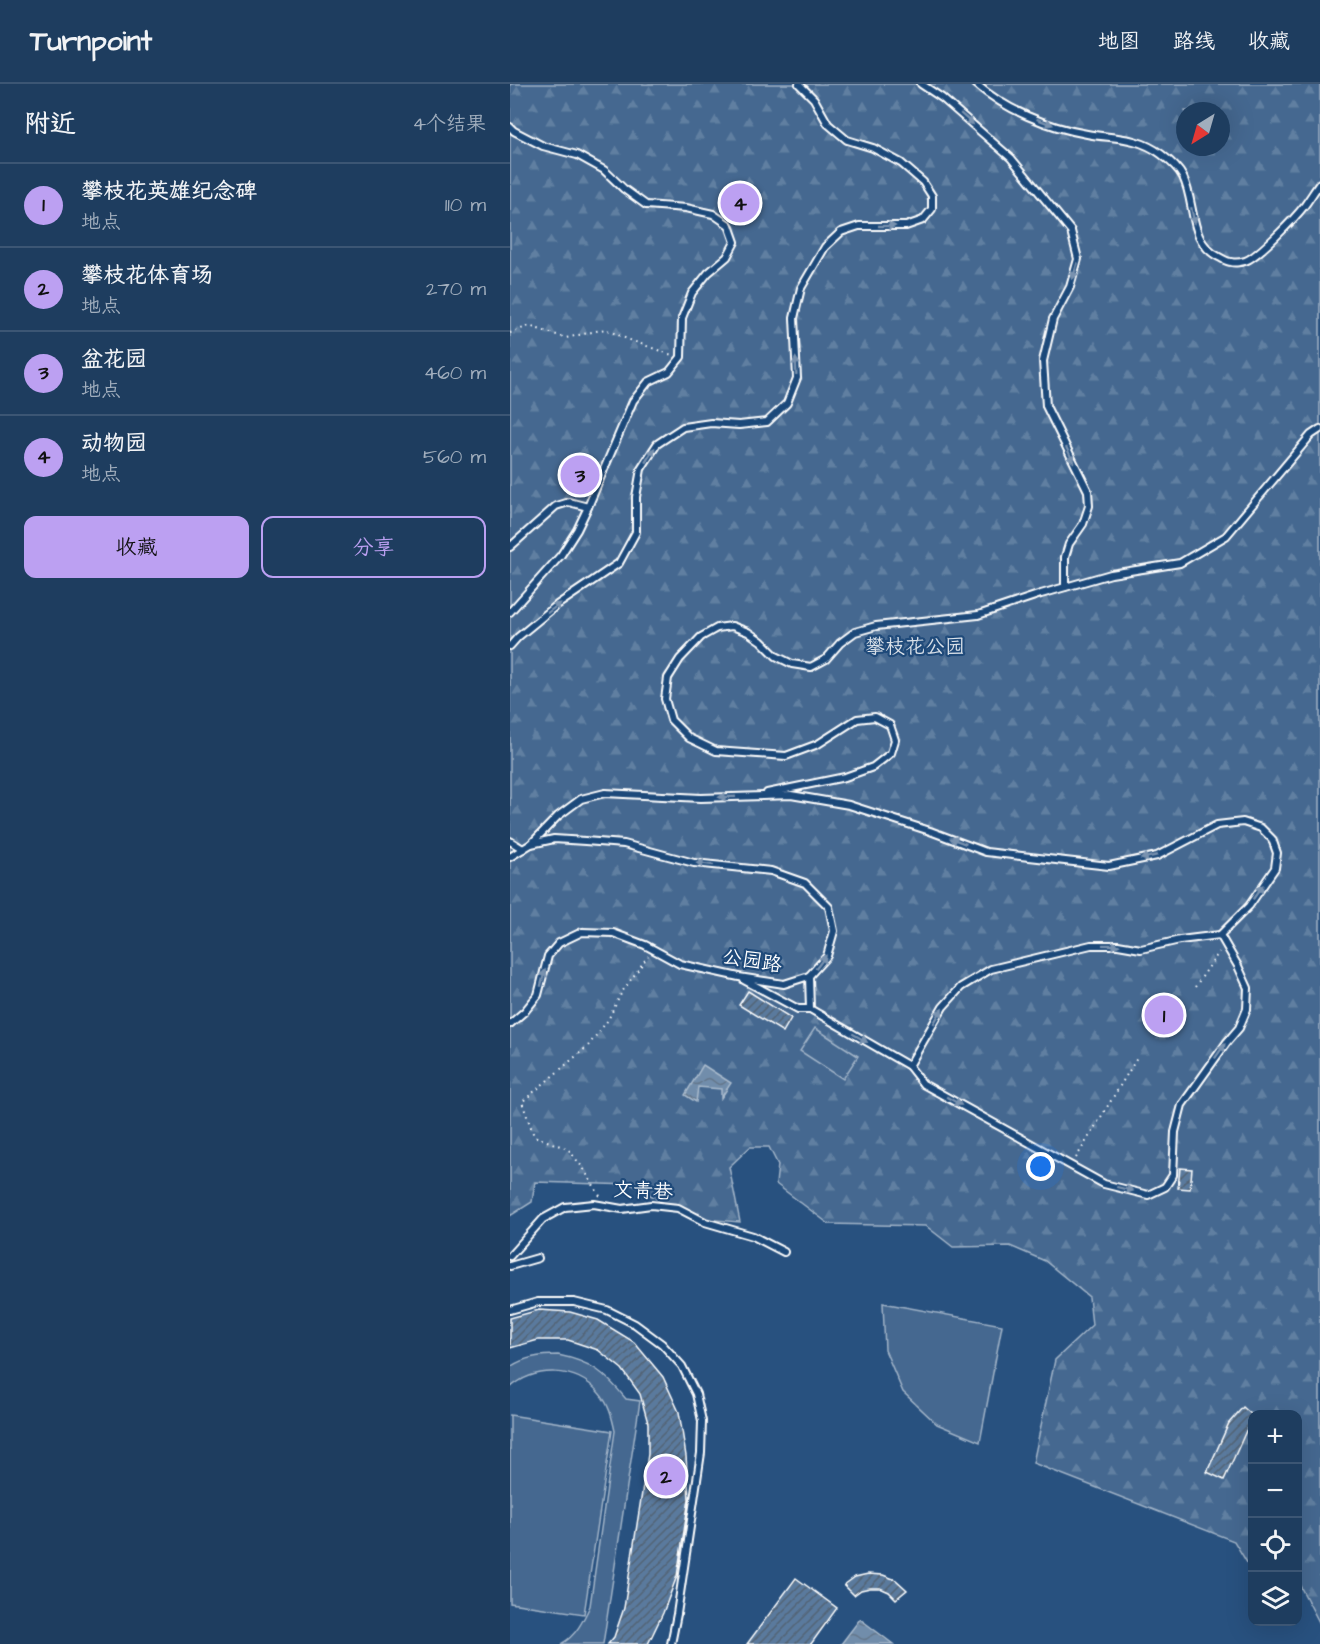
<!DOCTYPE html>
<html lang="zh">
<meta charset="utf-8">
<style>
:root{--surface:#1e3d5f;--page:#2b4868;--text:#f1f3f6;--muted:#a1aebd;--line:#3c5674;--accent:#bca0f2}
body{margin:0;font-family:"Architects Daughter","LXGW WenKai TC",sans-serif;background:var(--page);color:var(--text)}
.controls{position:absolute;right:18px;bottom:18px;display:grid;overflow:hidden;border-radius:12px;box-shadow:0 6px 24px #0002}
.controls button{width:54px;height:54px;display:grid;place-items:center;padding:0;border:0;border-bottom:2px solid var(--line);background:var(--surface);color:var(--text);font:30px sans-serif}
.compass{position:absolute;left:666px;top:18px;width:54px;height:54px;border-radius:50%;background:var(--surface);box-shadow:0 6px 24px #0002;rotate:217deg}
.you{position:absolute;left:531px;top:1083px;width:21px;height:21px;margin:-15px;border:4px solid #fff;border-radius:50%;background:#1a73e8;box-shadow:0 0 0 9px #1a73e833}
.badge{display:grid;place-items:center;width:39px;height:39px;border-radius:50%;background:var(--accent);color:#111;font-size:20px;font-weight:700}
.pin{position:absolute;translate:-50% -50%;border:3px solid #fff;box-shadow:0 2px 6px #0006}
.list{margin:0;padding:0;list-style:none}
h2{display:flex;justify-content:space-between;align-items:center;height:78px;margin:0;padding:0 24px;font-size:26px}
h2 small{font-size:20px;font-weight:400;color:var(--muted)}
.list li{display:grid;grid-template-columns:39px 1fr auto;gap:18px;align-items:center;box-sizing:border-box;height:84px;padding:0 24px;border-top:2px solid var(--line)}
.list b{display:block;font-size:22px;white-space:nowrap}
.list p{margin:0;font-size:20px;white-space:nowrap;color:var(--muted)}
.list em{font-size:20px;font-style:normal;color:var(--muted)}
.actions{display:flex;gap:12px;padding:18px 24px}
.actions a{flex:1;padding:14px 0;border:2px solid var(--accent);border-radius:12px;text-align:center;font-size:21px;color:var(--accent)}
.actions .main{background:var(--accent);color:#111}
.icon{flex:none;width:33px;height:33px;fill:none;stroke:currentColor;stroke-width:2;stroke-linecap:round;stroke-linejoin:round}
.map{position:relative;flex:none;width:810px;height:1560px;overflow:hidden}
header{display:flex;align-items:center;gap:36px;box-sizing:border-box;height:84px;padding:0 30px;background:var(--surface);border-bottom:2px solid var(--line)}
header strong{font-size:28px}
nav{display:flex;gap:33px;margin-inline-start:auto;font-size:21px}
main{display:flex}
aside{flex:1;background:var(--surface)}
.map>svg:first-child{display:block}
.forest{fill:url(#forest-firs);stroke:#a2b4c8;stroke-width:1.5;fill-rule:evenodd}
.garden{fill:#446890;stroke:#a2b4c8;stroke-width:1.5}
.water{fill:url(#water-waves);stroke:#aabbcd;stroke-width:1.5}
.building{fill:url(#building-hatch);stroke:#fff;stroke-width:1.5}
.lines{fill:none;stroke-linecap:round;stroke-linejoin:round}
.lane-casing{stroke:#fff;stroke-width:10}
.path{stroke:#fff;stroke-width:2;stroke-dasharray:1.5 4.5;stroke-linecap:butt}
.lane{stroke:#1f4a7a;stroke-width:6}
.oneway{fill:#7992af}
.labels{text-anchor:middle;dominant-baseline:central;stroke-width:4.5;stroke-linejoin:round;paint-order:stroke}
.park-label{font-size:20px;fill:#dae1e9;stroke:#1f4a7a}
.street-label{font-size:20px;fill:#fff;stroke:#1f4a7a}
</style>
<header>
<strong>Turnpoint</strong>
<nav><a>地图</a><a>路线</a><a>收藏</a></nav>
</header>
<main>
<aside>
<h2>附近<small>4个结果</small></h2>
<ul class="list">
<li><span class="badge">1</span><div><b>攀枝花英雄纪念碑</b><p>地点</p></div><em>110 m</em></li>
<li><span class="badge">2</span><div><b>攀枝花体育场</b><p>地点</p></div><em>270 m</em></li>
<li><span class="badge">3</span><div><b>盆花园</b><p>地点</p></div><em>460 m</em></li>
<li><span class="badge">4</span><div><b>动物园</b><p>地点</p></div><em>560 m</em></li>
</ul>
<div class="actions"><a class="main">收藏</a><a>分享</a></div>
</aside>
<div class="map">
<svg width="810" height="1560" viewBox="0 0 810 1560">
<defs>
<pattern id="forest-firs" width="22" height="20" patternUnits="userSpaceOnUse" patternTransform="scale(1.5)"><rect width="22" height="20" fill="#446890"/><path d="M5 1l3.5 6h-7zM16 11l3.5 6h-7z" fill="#607fa1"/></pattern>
<pattern id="water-waves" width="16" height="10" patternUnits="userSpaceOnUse" patternTransform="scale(1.5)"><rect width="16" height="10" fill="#718dab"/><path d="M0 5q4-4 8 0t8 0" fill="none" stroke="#64768a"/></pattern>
<pattern id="building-hatch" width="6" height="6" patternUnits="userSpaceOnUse" patternTransform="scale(1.5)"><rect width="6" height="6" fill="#5a7a9d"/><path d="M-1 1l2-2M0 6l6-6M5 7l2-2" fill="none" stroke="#536374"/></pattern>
</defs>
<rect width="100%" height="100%" fill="#28517f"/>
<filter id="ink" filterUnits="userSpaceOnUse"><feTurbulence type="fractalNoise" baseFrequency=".0167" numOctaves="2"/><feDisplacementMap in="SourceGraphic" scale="12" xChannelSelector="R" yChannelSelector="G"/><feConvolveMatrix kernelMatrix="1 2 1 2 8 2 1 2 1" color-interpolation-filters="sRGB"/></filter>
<g filter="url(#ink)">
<!-- forest -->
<path class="forest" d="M0,0H810V1540L788,1498V1330H742V1487L724,1457L523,1379L545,1276L582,1241L579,1213L535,1177L500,1162L443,1163L416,1142L319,1140L266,1100L268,1081L259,1063H240L219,1083L230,1138L180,1134L123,1101L25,1098L22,1118L0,1132ZM675,27H711V63H675Z"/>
<!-- garden -->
<g class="garden">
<polygon points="305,944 348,972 333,995 290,967"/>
<polygon points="373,1219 492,1241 470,1358 427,1340 393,1308 375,1266"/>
<path d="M48,1271C82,1278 94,1288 116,1315L130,1317L93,1560H51C66,1552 73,1537 80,1522L105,1347C102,1333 99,1320 89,1309C66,1282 25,1282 0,1304V1283C15,1273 30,1271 48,1271Z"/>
<polygon points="0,1331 102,1347 74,1530 0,1519"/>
</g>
<!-- water -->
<g class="water">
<polygon points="193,981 221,999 211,1014 211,1005 188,1003 186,1018 175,1011"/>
<polygon points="350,1535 383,1560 331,1560"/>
</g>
<!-- building -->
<g class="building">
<polygon points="238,907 281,934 273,948 229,921"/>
<polygon points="670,1084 682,1085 680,1105 668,1104"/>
<polygon points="29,1226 60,1228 88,1236 124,1258 153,1293 169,1328 176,1372 179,1415 167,1492 153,1529 138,1560 98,1560 104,1553 114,1524 138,1370 138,1339 130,1310 112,1285 88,1266 58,1256 28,1256 0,1264 0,1234"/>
<polygon points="733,1323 742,1331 742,1340 736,1347 714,1396 697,1388 719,1339"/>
<polygon points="358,1490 373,1491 386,1496 397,1506 386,1515 379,1508 370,1504 360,1504 351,1506 344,1511 334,1501 345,1493"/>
<polygon points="286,1494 327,1524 301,1560 237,1560"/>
</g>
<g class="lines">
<!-- lane casing -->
<g class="lane-casing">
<g id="lane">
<polyline points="411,0 432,14 501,74 561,147 568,175 560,203 543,235 533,277 536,322 578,407 579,422 573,440 559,460 555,473 555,503"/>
<path d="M466,0C496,26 537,43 577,50C604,55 627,52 651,70C659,76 668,83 673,93C686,119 678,158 709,173C713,175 717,178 721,178C725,179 732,178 735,177C748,173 786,133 795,121C800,114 805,106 810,99"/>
<polyline points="0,43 4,47 33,62 67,71 94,86 114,105 136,121 176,124 203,130 219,141 225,158 217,173 198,189 182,209 172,234 171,273 159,288 138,298 123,317 78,423 67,446 51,471 0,528"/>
<polyline points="0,463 46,422 59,418 78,423"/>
<polyline points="0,562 8,553 47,521 109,479 126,448 126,413 131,385 147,360 173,343 201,339 229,341 257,338 277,319 287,294 284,234 291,204 315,163 331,148 349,142 396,142 413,136 422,125 422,112 413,98 391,79 363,64 337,56 318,40 304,15 289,0"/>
<polyline points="257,709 335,693 363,683 381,669 385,656 380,641 365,633 347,635 308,660 276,672 206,667 179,654 161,636 155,615 158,594 170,575 191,553 207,544 222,542 238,548 251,557 266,572 282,580 301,583 316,575 330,559 345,548 366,542 468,531 531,510 601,490 670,479 716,452 801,351 810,345"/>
<polyline points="0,757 13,765"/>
<polyline points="21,760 48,732 71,715 95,709 191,714 281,711 339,721 420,747 476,768 599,782 647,772 707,741 733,738 751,744 762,755 767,769 765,784 739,822 710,851 670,856 631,865 608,861 581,861 481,885 451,903 433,923 399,982"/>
<polyline points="0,773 21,760 44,755 75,757 114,760 184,779 261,787 295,799 319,823 324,847 317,872 299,892 274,900 229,893 170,880 135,861 103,849 72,848 49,859 38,872 28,911 15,927 0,940"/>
<polyline points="299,892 300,925"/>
<polyline points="234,896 288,925 300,925 399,982 413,1000 594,1100 638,1111 655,1103 663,1091 665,1048 672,1021 717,958 729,944 737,925 738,904 728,882 710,851"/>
<polyline points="0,1172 33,1135 55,1123 84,1120 112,1125 141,1121 168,1124 195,1138 243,1152 274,1168"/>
<polyline points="0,1182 28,1174"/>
<polyline points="0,1226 28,1218 64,1218 97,1226 125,1240 152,1260 172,1282 186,1310 192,1337 191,1369 167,1530 161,1560"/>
</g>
</g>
<!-- path -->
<g class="path">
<polyline points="0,249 19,242 56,254 95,245 117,255 162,271"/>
<polyline points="685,903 709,868"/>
<polyline points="566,1074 627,974"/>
<polyline points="90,1112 73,1084 58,1065 24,1052 12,1018 78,962 98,936 112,908 138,872"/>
</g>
<!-- lane -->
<use href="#lane" class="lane"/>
</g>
<!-- one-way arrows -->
<defs><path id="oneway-solid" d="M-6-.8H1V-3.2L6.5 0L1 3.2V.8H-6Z" transform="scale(1.5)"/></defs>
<g class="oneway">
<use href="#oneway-solid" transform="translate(457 35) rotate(41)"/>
<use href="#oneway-solid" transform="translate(535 38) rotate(20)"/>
<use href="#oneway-solid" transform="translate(683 132) rotate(78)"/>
<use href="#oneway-solid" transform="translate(377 142)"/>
<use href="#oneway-solid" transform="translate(565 187) rotate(107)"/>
<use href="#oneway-solid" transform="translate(286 282) rotate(-92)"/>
<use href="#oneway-solid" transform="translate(140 371) rotate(-57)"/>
<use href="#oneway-solid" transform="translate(560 371) rotate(64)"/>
<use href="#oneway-solid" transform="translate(44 524) rotate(-37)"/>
<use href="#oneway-solid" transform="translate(217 713) rotate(178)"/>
<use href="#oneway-solid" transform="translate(448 757) rotate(-160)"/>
<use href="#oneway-solid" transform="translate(639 773) rotate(167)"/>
<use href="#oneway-solid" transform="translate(195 780) rotate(-174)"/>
<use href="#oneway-solid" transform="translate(748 808) rotate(-55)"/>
<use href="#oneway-solid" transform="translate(601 861) rotate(1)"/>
<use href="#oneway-solid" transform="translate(311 878) rotate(-53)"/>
<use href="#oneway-solid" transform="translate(33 894) rotate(-75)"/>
<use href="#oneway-solid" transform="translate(428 932) rotate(-60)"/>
<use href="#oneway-solid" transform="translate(350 954) rotate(30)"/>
<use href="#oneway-solid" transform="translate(710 967) rotate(-55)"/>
<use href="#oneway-solid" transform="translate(444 1017) rotate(29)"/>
<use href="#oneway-solid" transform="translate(615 1105) rotate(14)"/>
</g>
</g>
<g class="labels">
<!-- park labels -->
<g class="park-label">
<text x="405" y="563">攀枝花公园</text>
</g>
<!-- street labels -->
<g class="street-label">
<text transform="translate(242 877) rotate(9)">公园路</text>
<text transform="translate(133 1107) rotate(3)">文青巷</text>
</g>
</g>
</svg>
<div class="controls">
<button>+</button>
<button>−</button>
<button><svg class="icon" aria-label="locate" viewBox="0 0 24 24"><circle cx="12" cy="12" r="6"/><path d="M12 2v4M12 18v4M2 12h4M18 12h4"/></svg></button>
<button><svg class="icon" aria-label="layers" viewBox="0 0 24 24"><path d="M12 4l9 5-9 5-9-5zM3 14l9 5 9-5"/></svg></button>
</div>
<svg class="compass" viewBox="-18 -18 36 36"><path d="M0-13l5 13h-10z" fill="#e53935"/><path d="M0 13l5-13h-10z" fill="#a1aebd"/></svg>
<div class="you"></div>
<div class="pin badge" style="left:654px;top:931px">1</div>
<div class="pin badge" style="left:156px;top:1392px">2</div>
<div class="pin badge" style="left:70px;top:391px">3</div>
<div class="pin badge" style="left:230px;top:119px">4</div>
</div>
</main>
